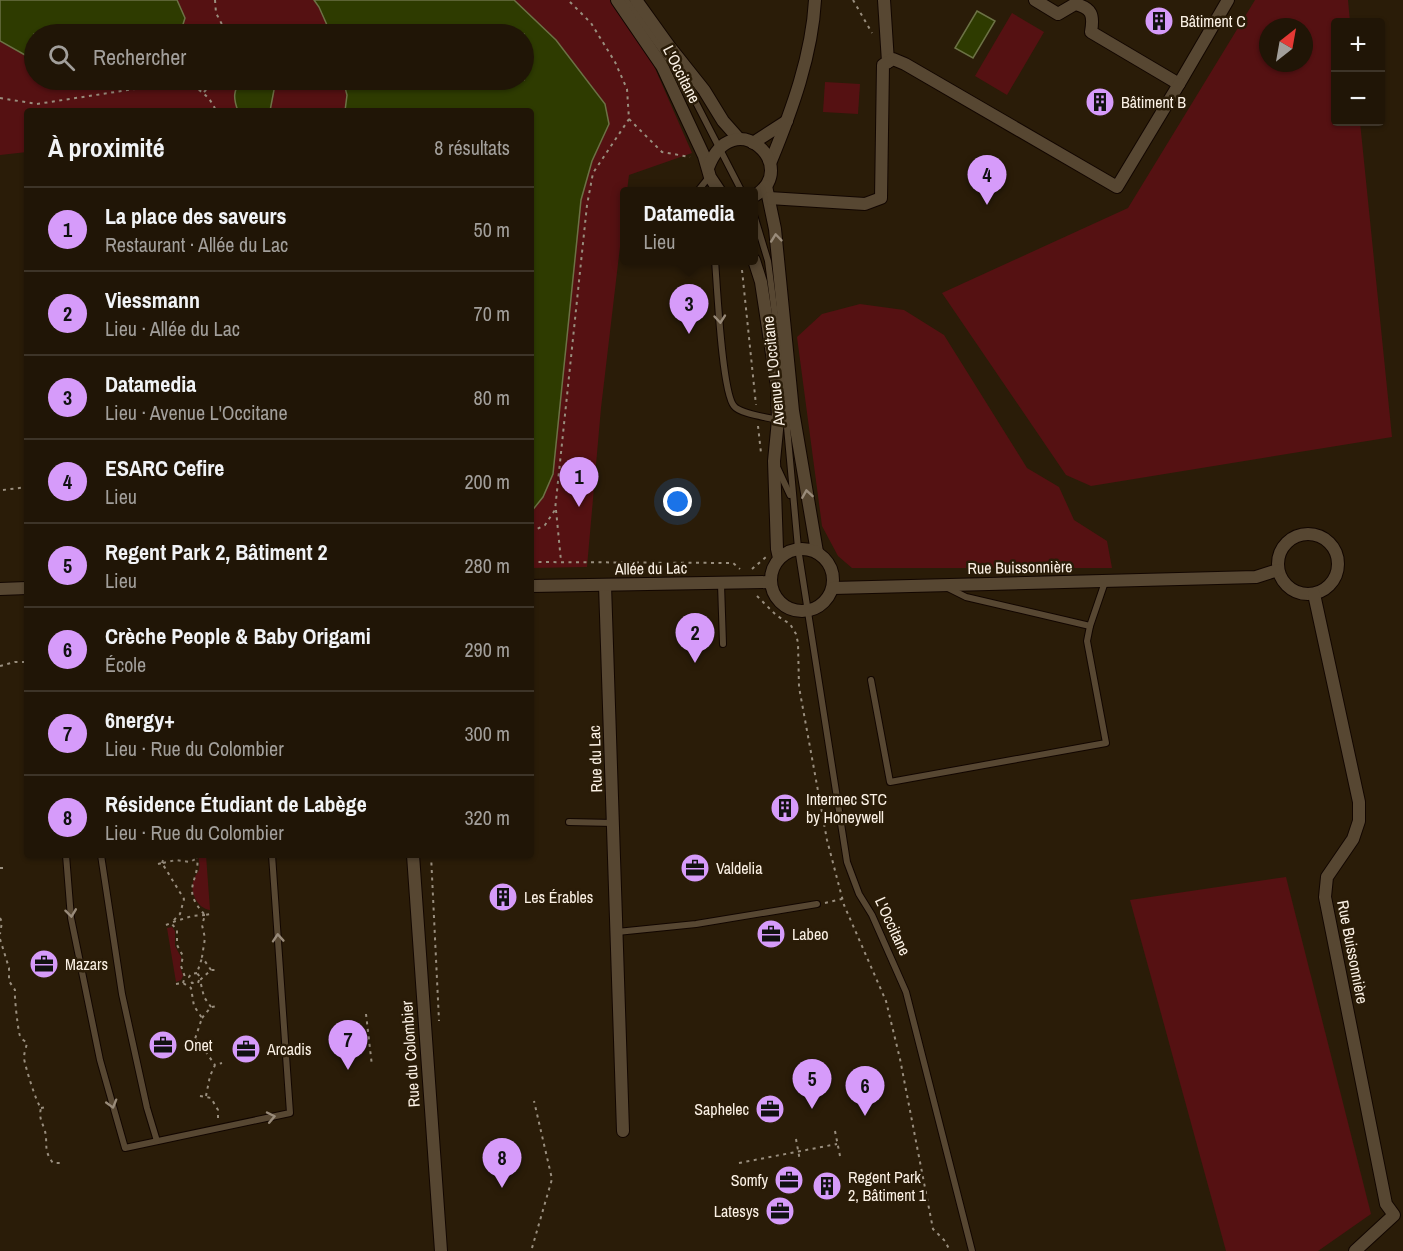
<!DOCTYPE html>
<html lang="fr">
<meta charset="utf-8">
<style>
:root{--surface:#201506;--page:#2d2214;--text:#f1f3f6;--muted:#a29f9b;--line:#3d3428;--accent:#d69bfa}
body{margin:0;font-family:"Archivo Narrow",sans-serif;background:var(--page);color:var(--text)}
.controls{position:absolute;right:18px;top:18px;display:grid;overflow:hidden;border-radius:6px;box-shadow:0 2px 4px #0004}
.controls button{width:54px;height:54px;display:grid;place-items:center;padding:0;border:0;border-bottom:2px solid var(--line);background:var(--surface);color:var(--text);font:30px sans-serif}
.compass{position:absolute;left:1259px;top:18px;width:54px;height:54px;border-radius:50%;background:var(--surface);box-shadow:0 2px 4px #0004;rotate:31deg}
.you{position:absolute;left:678px;top:502px;width:21px;height:21px;margin:-15px;border:4px solid #fff;border-radius:50%;background:#1a73e8;box-shadow:0 0 0 9px #1a73e833}
.badge{display:grid;place-items:center;width:39px;height:39px;border-radius:50%;background:var(--accent);color:#111;font-size:20px;font-weight:700}
.pin{position:absolute;translate:-50% -50px;filter:drop-shadow(0 2px 3px #0008)}
.pin::after{content:'';position:absolute;top:32px;width:21px;height:18px;background:inherit;clip-path:polygon(0 0,100% 0,50% 100%)}
.popup{position:absolute;left:620px;top:187px;width:138px;height:78px;box-sizing:border-box;display:grid;place-content:center;border-radius:6px;background:var(--surface);filter:drop-shadow(0 2px 4px #0005);font-size:20px;white-space:nowrap;color:var(--muted)}
.popup b{font-size:22px;color:var(--text)}
.popup::after{content:'';position:absolute;left:50%;top:100%;margin-left:-12px;border:12px solid transparent;border-top-color:var(--surface)}
.list{margin:0;padding:0;list-style:none}
h2{display:flex;justify-content:space-between;align-items:center;height:78px;margin:0;padding:0 24px;font-size:26px}
h2 small{font-size:20px;font-weight:400;color:var(--muted)}
.list li{display:grid;grid-template-columns:39px 1fr auto;gap:18px;align-items:center;box-sizing:border-box;height:84px;padding:0 24px;border-top:2px solid var(--line)}
.list b{display:block;font-size:22px;white-space:nowrap}
.list p{margin:0;font-size:20px;white-space:nowrap;color:var(--muted)}
.list em{font-size:20px;font-style:normal;color:var(--muted)}
.icon{flex:none;width:33px;height:33px;fill:none;stroke:currentColor;stroke-width:2;stroke-linecap:round;stroke-linejoin:round}
.map{position:relative;flex:none;width:1403px;height:1251px;overflow:hidden}
.search{position:absolute;background:var(--surface);box-shadow:0 2px 4px #0004;left:24px;top:24px;width:510px;height:66px;display:flex;align-items:center;gap:15px;box-sizing:border-box;padding:0 21px;border-radius:33px;color:var(--muted);font-size:22px}
.panel{position:absolute;background:var(--surface);box-shadow:0 2px 4px #0004;left:24px;top:108px;width:510px;height:750px;border-radius:6px}
.map>svg:first-child{display:block}
.green{fill:#551112;fill-rule:evenodd}
.water{fill:#2e3b00;stroke:#6c7245;stroke-width:1.5}
.lines{fill:none;stroke-linecap:round;stroke-linejoin:round}
.service-casing{stroke:#120600;stroke-width:8}
.minor-casing{stroke:#120600;stroke-width:14}
.path{stroke:#998e7e;stroke-width:2;stroke-dasharray:3 4.5;stroke-linecap:butt}
.service{stroke:#574732;stroke-width:6}
.minor{stroke:#574732;stroke-width:12}
.oneway{stroke:#998b7a}
.labels{text-anchor:middle;dominant-baseline:central;stroke-width:5;stroke-linejoin:round;paint-order:stroke}
.poi-label{font-size:16px;fill:#fbf1e5;stroke:#2a1c08;text-anchor:start}
.street-label{font-size:16px;fill:#fbf1e5;stroke:#2a1c08}
</style>
<div class="map">
<svg width="1403" height="1251" viewBox="0 0 1403 1251">
<rect width="100%" height="100%" fill="#2a1c08"/>
<!-- green -->
<g class="green">
<path d="M0,0H611L647,50L692,153L629,175L627,191L624,192V213L601,408L587,567L531,568V111H27V152L0,155ZM34,34H524V80H34Z"/>
<path d="M1255,0H1348L1350,22H1336V122H1360L1392,437L1091,486L1066,475L942,293L1128,208ZM1268,27H1304V63H1268Z"/>
<polygon points="1012,13 1044,32 1007,95 975,76"/>
<polygon points="825,82 860,84 858,114 823,112"/>
<polygon points="860,304 904,310 944,335 1027,468 1059,487 1074,520 1107,541 1112,568 852,568 838,556 822,526 797,337 822,314"/>
<path d="M198,855H206L210,910C197,908 189,892 194,879C196,874 197,874 199,870C200,865 199,860 198,855Z"/>
<polygon points="1286,877 1371,1214 1318,1251 1226,1251 1130,900"/>
<polygon points="172,927 175,931 175,946 181,957 180,966 183,976 181,980 176,982 167,928"/>
</g>
<!-- water -->
<g class="water">
<polygon points="0,0 177,0 185,18 180,34 34,34 34,57 25,55 0,41"/>
<polygon points="314,0 514,0 556,40 605,104 609,124 592,161 581,200 553,474 543,497 531,512 531,111 345,111 347,95 343,80 524,80 524,34 331,34 319,7"/>
<polygon points="977,11 995,21 973,58 955,48"/>
<path d="M242,80H266L274,90L270,111H238C233,98 233,90 242,80Z"/>
</g>
<g class="lines">
<!-- service casing -->
<g class="service-casing">
<g id="service">
<polyline points="626,0 674,67"/>
<polyline points="673,58 742,192"/>
<polyline points="697,192 709,177"/>
<polyline points="754,215 768,261 781,361 798,548 847,862 859,894 872,915 906,992 972,1251"/>
<path d="M715,260C717,285 722,393 734,406C740,414 767,417 777,420"/>
<polyline points="778,469 790,495"/>
<polyline points="721,584 723,644"/>
<polyline points="948,588 966,597 1090,626"/>
<polyline points="871,680 890,782 1106,743 1087,641 1090,626 1105,582"/>
<polyline points="569,822 613,823"/>
<polyline points="66,855 71,918 100,1060 125,1148 290,1113 272,855"/>
<polyline points="101,855 122,994 147,1108 157,1141"/>
<polyline points="617,932 696,924 817,904"/>
</g>
</g>
<!-- minor casing -->
<g class="minor-casing">
<g id="minor">
<polyline points="617,0 662,66 704,156 710,177 720,192"/>
<polyline points="636,0 669,46 704,90 723,121 739,139"/>
<polyline points="884,0 888,62"/>
<path d="M1035,0L1058,14L1075,4C1092,8 1094,15 1091,32L1179,84L1228,0"/>
<polyline points="753,143 787,121"/>
<path d="M771,161C792,110 812,55 815,0"/>
<path d="M708,168C733,101 803,168 754,196"/>
<polyline points="766,186 775,229 793,411 817,552"/>
<polyline points="769,198 865,204 881,198 883,65 893,59 905,64 1117,187 1179,84"/>
<polyline points="754,260 761,282 777,387 778,420 774,461 777,549 779,558"/>
<circle cx="1308" cy="564" r="30"/>
<circle cx="802" cy="580" r="31"/>
<polyline points="605,585 623,1131"/>
<polyline points="531,586 771,582"/>
<polyline points="833,588 1256,577 1278,570"/>
<polyline points="0,589 27,588"/>
<polyline points="1314,594 1359,802 1359,821 1353,839 1327,877 1325,897 1386,1204 1394,1215 1355,1251"/>
<polyline points="413,855 441,1251"/>
</g>
</g>
<!-- path -->
<g class="path">
<polyline points="215,0 216,13 227,34"/>
<polyline points="853,0 872,33"/>
<polyline points="204,92 216,80"/>
<path d="M0,98L37,104L180,82C197,87 209,94 216,111"/>
<polyline points="629,119 662,152 690,157"/>
<polyline points="742,270 756,405"/>
<polyline points="758,426 761,453"/>
<polyline points="3,490 27,487"/>
<polyline points="556,510 561,561"/>
<polyline points="531,532 545,525 555,510 587,205 593,173 629,119 627,89 615,62 591,23 568,0"/>
<polyline points="531,562 733,563 740,569"/>
<polyline points="752,569 766,557"/>
<polyline points="757,596 776,615 790,624 796,634 798,643 799,687 827,840 844,905 886,1001 900,1059 933,1229 945,1241 950,1251"/>
<polyline points="0,666 15,662 27,662"/>
<path d="M197,855C201,882 179,887 205,915"/>
<polyline points="431,855 439,1021"/>
<polyline points="162,863 165,855"/>
<polyline points="163,863 176,860 190,862 197,858"/>
<polyline points="158,864 162,863 184,899 180,914 171,923"/>
<polyline points="0,868 3,868"/>
<polyline points="825,903 842,899"/>
<polyline points="0,918 2,922 0,934"/>
<polyline points="173,922 192,916 205,915"/>
<polyline points="166,925 171,923 177,930 177,945 183,956 181,966 185,977 183,983"/>
<path d="M0,939L9,968V981L15,990C14,995 18,1031 20,1036C21,1039 25,1041 27,1043C26,1048 24,1053 24,1058C25,1066 36,1102 41,1108C39,1117 41,1120 44,1128C49,1141 42,1149 53,1163H62"/>
<polyline points="211,970 202,957 205,938 202,925 205,915 211,914"/>
<polyline points="197,973 191,974 189,977 192,983 198,983 200,977 197,973 202,958"/>
<polyline points="176,984 183,983 191,988 194,1006 202,1018 195,1039"/>
<polyline points="211,1007 204,997 200,980 211,970 215,970"/>
<polyline points="366,1014 372,1066"/>
<polyline points="202,1018 211,1007 218,1006"/>
<polyline points="189,1040 195,1039 201,1045 215,1065"/>
<polyline points="200,1096 211,1098 218,1110 218,1119"/>
<polyline points="206,1096 210,1076 215,1065 222,1063"/>
<polyline points="41,1108 48,1107"/>
<polyline points="835,1131 840,1156"/>
<polyline points="796,1139 800,1161"/>
<polyline points="739,1163 837,1144"/>
<polyline points="532,1248 552,1179 534,1101"/>
</g>
<!-- service -->
<use href="#service" class="service"/>
<!-- minor -->
<use href="#minor" class="minor"/>
</g>
<!-- one-way arrows -->
<defs><path id="oneway-chevron" d="M-2-3.5L2.5 0L-2 3.5" fill="none" stroke-width="1.6" stroke-linecap="round" stroke-linejoin="round" transform="scale(1.5)"/></defs>
<g class="oneway">
<use href="#oneway-chevron" transform="translate(776 238) rotate(-96)"/>
<use href="#oneway-chevron" transform="translate(720 319) rotate(85)"/>
<use href="#oneway-chevron" transform="translate(807 494) rotate(-99)"/>
<use href="#oneway-chevron" transform="translate(71 913) rotate(83)"/>
<use href="#oneway-chevron" transform="translate(278 938) rotate(-94)"/>
<use href="#oneway-chevron" transform="translate(112 1104) rotate(74)"/>
<use href="#oneway-chevron" transform="translate(271 1117) rotate(-12)"/>
</g>
<!-- icons -->
<defs>
<g id="building-disc" transform="scale(1.5)"><circle r="9.5" fill="#d69bfa" stroke="#2a1c08"/><path d="M-4-6H4V6H1V3H-1V6H-4ZM-2.5-4.3h1.7v1.8h-1.7ZM.8-4.3h1.7v1.8H.8ZM-2.5-1h1.7V.8h-1.7ZM.8-1h1.7V.8H.8Z" fill="#111"/></g>
<g id="office-disc" transform="scale(1.5)"><circle r="9.5" fill="#d69bfa" stroke="#2a1c08"/><path d="M-6-3h4V-5.5h4V-3h4V5H-6ZM-1-4.5V-3h2v-1.5ZM-6 0V1H6V0Z" fill="#111"/></g>
</defs>
<g fill-rule="evenodd">
<use href="#building-disc" x="1159" y="21"/>
<use href="#building-disc" x="1100" y="102"/>
<use href="#building-disc" x="785" y="808"/>
<use href="#office-disc" x="695" y="868"/>
<use href="#building-disc" x="503" y="897"/>
<use href="#office-disc" x="771" y="934"/>
<use href="#office-disc" x="44" y="964"/>
<use href="#office-disc" x="163" y="1045"/>
<use href="#office-disc" x="246" y="1049"/>
<use href="#office-disc" x="770" y="1109"/>
<use href="#office-disc" x="789" y="1180"/>
<use href="#building-disc" x="827" y="1186"/>
<use href="#office-disc" x="780" y="1211"/>
</g>
<g class="labels">
<!-- poi labels -->
<g class="poi-label">
<text x="1180" y="21">Bâtiment C</text>
<text x="1121" y="102">Bâtiment B</text>
<text x="806" y="799">Intermec STC<tspan x="806" dy="18">by Honeywell</tspan></text>
<text x="716" y="868">Valdelia</text>
<text x="524" y="897">Les Érables</text>
<text x="792" y="934">Labeo</text>
<text x="65" y="964">Mazars</text>
<text x="184" y="1045">Onet</text>
<text x="267" y="1049">Arcadis</text>
<text x="749" y="1109" text-anchor="end">Saphelec</text>
<text x="848" y="1177">Regent Park<tspan x="848" dy="18">2, Bâtiment 1</tspan></text>
<text x="768" y="1180" text-anchor="end">Somfy</text>
<text x="759" y="1211" text-anchor="end">Latesys</text>
</g>
<!-- street labels -->
<g class="street-label">
<text transform="translate(682 74) rotate(63)">L'Occitane</text>
<text transform="translate(773 371) rotate(-96)">Avenue L'Occitane</text>
<text transform="translate(1020 567) rotate(-1)">Rue Buissonnière</text>
<text transform="translate(651 568) rotate(-1)">Allée du Lac</text>
<text transform="translate(595 759) rotate(-92)">Rue du Lac</text>
<text transform="translate(893 926) rotate(65)">L'Occitane</text>
<text transform="translate(1353 952) rotate(79)">Rue Buissonnière</text>
<text transform="translate(410 1054) rotate(-94)">Rue du Colombier</text>
</g>
</g>
</svg>
<div class="controls">
<button>+</button>
<button>−</button>
</div>
<svg class="compass" viewBox="-18 -18 36 36"><path d="M0-13l5 13h-10z" fill="#e53935"/><path d="M0 13l5-13h-10z" fill="#a29f9b"/></svg>
<div class="you"></div>
<div class="pin badge" style="left:579px;top:507px">1</div>
<div class="pin badge" style="left:695px;top:663px">2</div>
<div class="pin badge" style="left:689px;top:334px">3</div>
<div class="popup"><b>Datamedia</b>Lieu</div>
<div class="pin badge" style="left:987px;top:205px">4</div>
<div class="pin badge" style="left:812px;top:1109px">5</div>
<div class="pin badge" style="left:865px;top:1116px">6</div>
<div class="pin badge" style="left:348px;top:1070px">7</div>
<div class="pin badge" style="left:502px;top:1188px">8</div>
<div class="search"><svg class="icon" aria-label="search" viewBox="0 0 24 24"><circle cx="10" cy="10" r="6"/><path d="M15 15l6 6"/></svg>Rechercher</div>
<section class="panel">
<h2>À proximité<small>8 résultats</small></h2>
<ul class="list">
<li><span class="badge">1</span><div><b>La place des saveurs</b><p>Restaurant · Allée du Lac</p></div><em>50 m</em></li>
<li><span class="badge">2</span><div><b>Viessmann</b><p>Lieu · Allée du Lac</p></div><em>70 m</em></li>
<li><span class="badge">3</span><div><b>Datamedia</b><p>Lieu · Avenue L'Occitane</p></div><em>80 m</em></li>
<li><span class="badge">4</span><div><b>ESARC Cefire</b><p>Lieu</p></div><em>200 m</em></li>
<li><span class="badge">5</span><div><b>Regent Park 2, Bâtiment 2</b><p>Lieu</p></div><em>280 m</em></li>
<li><span class="badge">6</span><div><b>Crèche People &amp; Baby Origami</b><p>École</p></div><em>290 m</em></li>
<li><span class="badge">7</span><div><b>6nergy+</b><p>Lieu · Rue du Colombier</p></div><em>300 m</em></li>
<li><span class="badge">8</span><div><b>Résidence Étudiant de Labège</b><p>Lieu · Rue du Colombier</p></div><em>320 m</em></li>
</ul>
</section>
</div>
